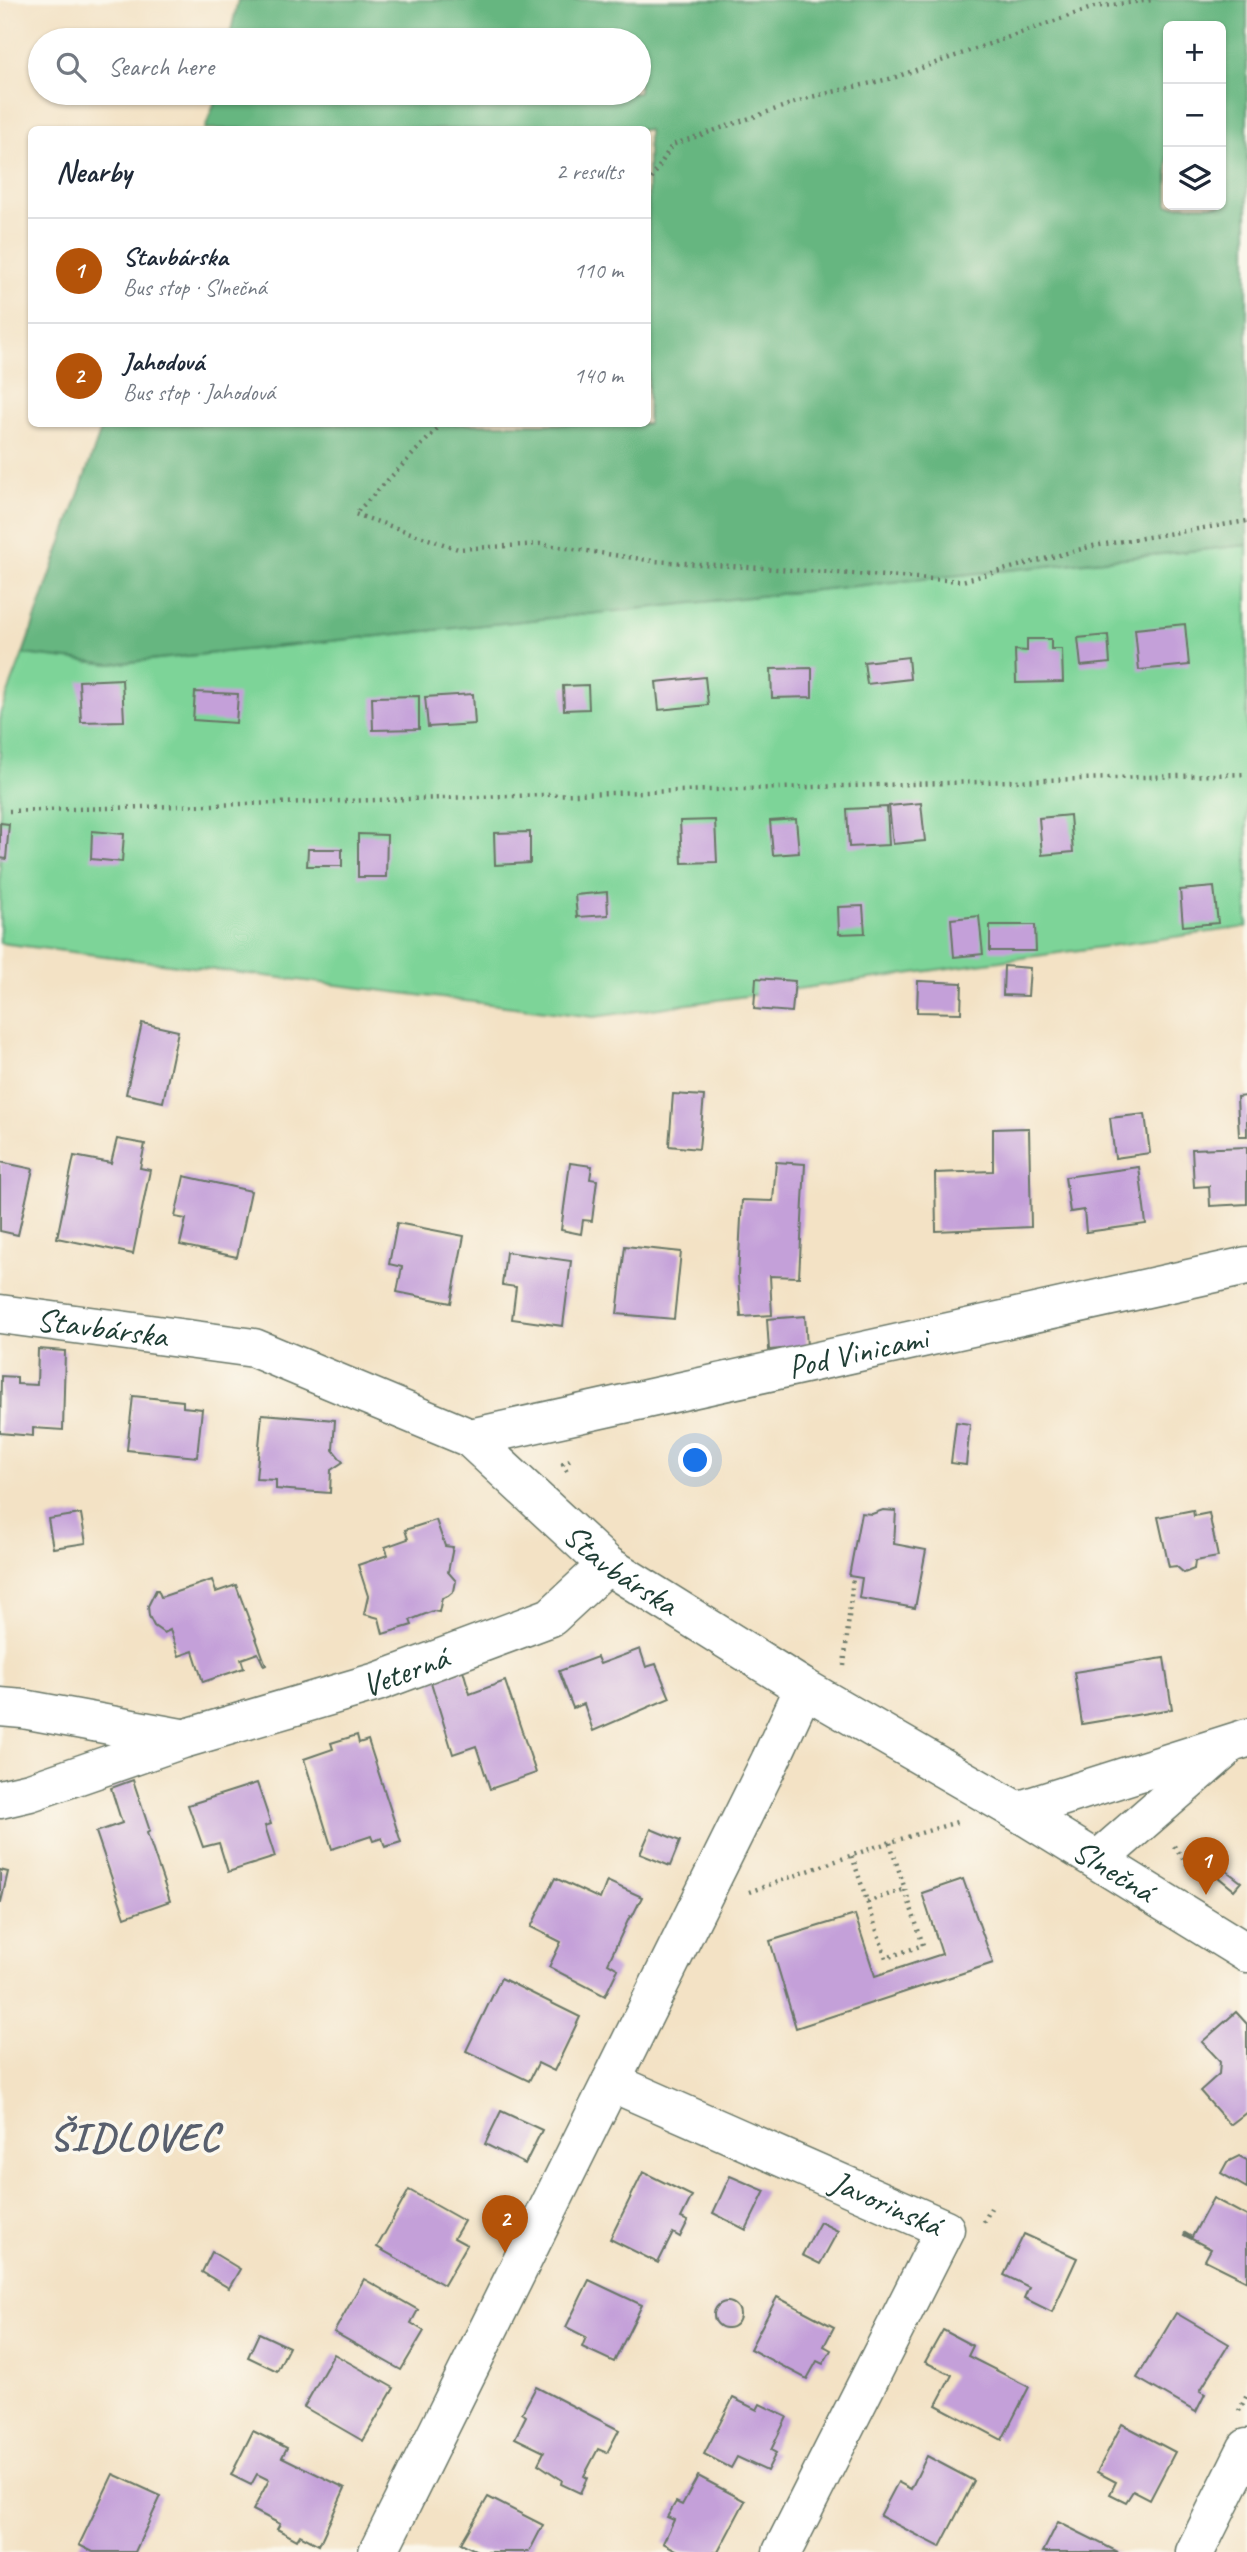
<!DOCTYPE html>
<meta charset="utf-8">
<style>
:root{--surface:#fff;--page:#f6f6f7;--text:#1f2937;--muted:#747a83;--line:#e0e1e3;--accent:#b45309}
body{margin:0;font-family:Caveat,sans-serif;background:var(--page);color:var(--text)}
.controls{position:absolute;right:21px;top:21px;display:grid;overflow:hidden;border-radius:10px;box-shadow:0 2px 5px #0004}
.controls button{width:63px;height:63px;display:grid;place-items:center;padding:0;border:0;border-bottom:2px solid var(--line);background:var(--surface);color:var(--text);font:35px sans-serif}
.you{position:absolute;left:696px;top:1461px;width:24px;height:24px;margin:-18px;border:5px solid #fff;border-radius:50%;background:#1a73e8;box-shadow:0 0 0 10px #1a73e833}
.badge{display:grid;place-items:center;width:46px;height:46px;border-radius:50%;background:var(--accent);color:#fff;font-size:23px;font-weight:700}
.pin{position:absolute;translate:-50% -58px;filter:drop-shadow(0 2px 4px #0008)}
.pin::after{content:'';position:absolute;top:37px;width:24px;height:21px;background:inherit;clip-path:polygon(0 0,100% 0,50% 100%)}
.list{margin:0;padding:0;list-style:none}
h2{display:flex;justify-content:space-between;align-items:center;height:91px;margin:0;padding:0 28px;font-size:30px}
h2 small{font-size:23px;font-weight:400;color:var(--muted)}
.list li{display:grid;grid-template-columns:46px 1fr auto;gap:21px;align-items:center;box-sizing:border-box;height:105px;padding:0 28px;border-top:2px solid var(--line)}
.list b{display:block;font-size:26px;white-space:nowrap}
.list p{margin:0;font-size:23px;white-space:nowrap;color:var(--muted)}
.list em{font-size:23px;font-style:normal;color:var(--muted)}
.icon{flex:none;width:38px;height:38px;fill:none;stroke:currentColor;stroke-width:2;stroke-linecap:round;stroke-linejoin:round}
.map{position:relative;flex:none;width:1247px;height:2552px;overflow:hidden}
.search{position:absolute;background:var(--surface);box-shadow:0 2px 5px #0004;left:28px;top:28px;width:623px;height:77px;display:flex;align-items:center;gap:18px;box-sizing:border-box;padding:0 24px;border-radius:38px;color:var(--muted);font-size:26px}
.panel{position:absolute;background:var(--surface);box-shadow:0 2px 5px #0004;left:28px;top:126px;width:623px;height:301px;border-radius:10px}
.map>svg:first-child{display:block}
.green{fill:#7dd498;stroke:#4e8866;stroke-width:2}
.forest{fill:#66b680;stroke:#427a5a;stroke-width:2;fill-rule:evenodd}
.building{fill:#c4a0d9}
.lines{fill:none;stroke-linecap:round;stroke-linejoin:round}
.minor-casing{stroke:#697767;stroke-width:41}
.path{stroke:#697767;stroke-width:4.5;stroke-dasharray:2 5;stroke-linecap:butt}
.minor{stroke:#fff;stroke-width:38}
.labels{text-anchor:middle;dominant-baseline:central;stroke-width:7;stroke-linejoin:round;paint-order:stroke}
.street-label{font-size:33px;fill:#1f3d34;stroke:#fbf7ec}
.district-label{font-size:40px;font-weight:bold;letter-spacing:2px;fill:#59606e;stroke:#fbf7ec}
</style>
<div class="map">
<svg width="1247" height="2552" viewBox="0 0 1247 2552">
<rect width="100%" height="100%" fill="#fbf7ec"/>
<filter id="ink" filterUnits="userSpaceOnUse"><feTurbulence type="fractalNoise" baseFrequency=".0143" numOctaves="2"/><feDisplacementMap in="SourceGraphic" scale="14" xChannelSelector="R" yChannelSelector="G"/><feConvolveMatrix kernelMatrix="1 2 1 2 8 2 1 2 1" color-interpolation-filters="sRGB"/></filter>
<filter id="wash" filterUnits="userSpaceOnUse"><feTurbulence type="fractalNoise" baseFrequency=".00686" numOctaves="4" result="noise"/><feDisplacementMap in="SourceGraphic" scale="28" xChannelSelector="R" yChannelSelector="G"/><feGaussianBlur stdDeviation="1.57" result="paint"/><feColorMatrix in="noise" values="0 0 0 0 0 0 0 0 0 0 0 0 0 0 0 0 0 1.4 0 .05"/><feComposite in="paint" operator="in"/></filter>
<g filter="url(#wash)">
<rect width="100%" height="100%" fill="#f3e2c5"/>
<!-- green -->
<polygon class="green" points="1247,545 1247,927 594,1017 0,943 0,714 23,654 111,664"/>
<!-- forest -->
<path class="forest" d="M238,0H1247V545L111,664L23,654L103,424H648V130L205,129L218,93H639V40H229ZM1168,26H1221V205H1168Z"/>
<g id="blocks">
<!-- building -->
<g class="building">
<polygon points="1185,624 1189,665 1139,670 1135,629"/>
<polygon points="1108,635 1110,663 1081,666 1078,638"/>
<polygon points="1027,639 1051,639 1051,649 1062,649 1063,682 1016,683 1015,650 1027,651"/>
<polygon points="908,657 910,679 867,684 864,662"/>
<polygon points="812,668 812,697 772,698 771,669"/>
<polygon points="705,677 708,705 659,710 656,682"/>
<polygon points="122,679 124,721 81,722 79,681"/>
<polygon points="588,685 589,709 564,710 563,686"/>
<polygon points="195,692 238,694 236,723 193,720"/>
<polygon points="473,694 475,724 428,727 425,697"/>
<polygon points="419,696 419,729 373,730 372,697"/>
<polygon points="921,803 925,841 893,844 889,806"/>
<polygon points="887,807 889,845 849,847 847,809"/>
<polygon points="1070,815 1073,852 1042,855 1039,818"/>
<polygon points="796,819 799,853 773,855 770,821"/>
<polygon points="715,820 717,862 682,863 680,821"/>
<polygon points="0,823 9,824 6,859 0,858"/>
<polygon points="92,831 124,834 122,862 91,859"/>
<polygon points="530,832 530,863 495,865 494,833"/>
<polygon points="358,834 387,835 386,877 358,877"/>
<polygon points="308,849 342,849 342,866 307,866"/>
<polygon points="1214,887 1218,923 1183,926 1180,890"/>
<polygon points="607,892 608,915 577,917 575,895"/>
<polygon points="863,906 865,933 839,934 838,907"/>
<polygon points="979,916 983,954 954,957 951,919"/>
<polygon points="990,925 1035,925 1036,951 990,951"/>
<polygon points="1004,966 1030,968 1028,996 1003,995"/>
<polygon points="756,978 795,981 792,1012 754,1009"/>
<polygon points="918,981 962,983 961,1013 917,1012"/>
<polygon points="142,1023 178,1031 163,1102 126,1094"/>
<polygon points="673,1094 704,1096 699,1149 669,1146"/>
<polygon points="1247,1096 1247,1136 1239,1136 1237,1097"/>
<polygon points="1145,1114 1150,1153 1115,1158 1110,1118"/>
<polygon points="1029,1128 1031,1227 936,1231 935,1173 993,1171 993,1129"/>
<polygon points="117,1139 145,1144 140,1168 150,1170 133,1254 57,1238 74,1156 111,1163"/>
<polygon points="1247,1147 1247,1204 1210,1206 1209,1186 1194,1187 1192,1149"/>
<polygon points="0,1162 33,1169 18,1235 0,1231"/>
<polygon points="776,1162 805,1164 799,1277 770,1276 772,1315 741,1317 738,1275 742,1200 773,1201"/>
<polygon points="570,1163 592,1166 590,1179 597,1180 592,1221 583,1220 581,1234 561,1230"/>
<polygon points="1139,1167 1146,1224 1086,1232 1084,1210 1070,1212 1065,1177"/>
<polygon points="184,1176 251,1191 237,1257 180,1245 186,1219 175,1217"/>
<polygon points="397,1223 464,1236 451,1303 397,1292 402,1267 389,1264"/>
<polygon points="625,1246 681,1252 674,1319 617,1314"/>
<polygon points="506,1252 571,1261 563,1326 512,1319 516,1287 502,1285"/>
<polygon points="805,1316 807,1347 769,1350 767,1319"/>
<polygon points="38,1349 65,1351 63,1430 33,1428 33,1436 0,1433 1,1376 17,1377 17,1384 37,1385"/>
<polygon points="133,1396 183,1401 183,1407 202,1409 197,1457 127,1450"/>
<polygon points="262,1414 335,1420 333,1450 343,1462 331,1470 330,1493 276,1489 276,1480 256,1479"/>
<polygon points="956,1422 970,1424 966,1465 951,1463"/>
<polygon points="883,1510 896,1511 894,1544 926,1550 915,1608 859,1598 862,1578 849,1576 861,1513 872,1514"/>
<polygon points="1193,1510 1194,1516 1209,1513 1218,1557 1195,1561 1194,1569 1184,1573 1176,1566 1169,1567 1158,1517"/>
<polygon points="81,1514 86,1543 53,1548 48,1519"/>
<polygon points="436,1520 445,1546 453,1547 448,1572 456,1581 454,1591 448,1596 442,1598 439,1612 433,1611 410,1620 412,1625 383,1634 379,1618 364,1614 368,1596 358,1565 388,1555 385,1547 408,1539 405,1530"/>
<polygon points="212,1580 216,1592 236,1585 266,1665 264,1666 258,1653 241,1659 244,1668 203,1682 193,1651 179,1656 170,1630 164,1633 154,1626 149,1616 148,1606 156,1590 158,1590 161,1597"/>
<polygon points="640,1649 646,1667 656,1664 670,1698 593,1731 584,1704 573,1708 559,1671 597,1657 600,1664"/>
<polygon points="1164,1658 1172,1709 1082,1724 1074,1672"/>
<polygon points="463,1670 470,1694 505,1681 536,1773 490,1789 476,1746 453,1754 430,1679"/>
<polygon points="357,1735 359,1743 368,1740 401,1842 385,1847 382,1838 373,1841 371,1836 332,1849 304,1759 333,1749 331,1743"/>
<polygon points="133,1780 150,1831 147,1833 170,1901 125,1917 96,1832 122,1823 111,1788"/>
<polygon points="257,1783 271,1824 265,1826 275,1857 228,1872 219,1843 203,1847 188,1805"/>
<polygon points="651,1829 680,1841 670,1866 640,1854"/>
<polygon points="1224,1869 1241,1882 1234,1890 1218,1877"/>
<polygon points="0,1870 8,1872 1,1902 0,1901"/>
<polygon points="555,1878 600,1899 607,1881 642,1897 632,1917 630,1916 608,1963 618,1969 605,1996 549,1967 561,1942 531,1927"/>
<polygon points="963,1879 993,1963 796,2028 770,1941 855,1915 875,1976 942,1954 922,1893"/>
<polygon points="501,1978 580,2017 554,2071 538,2063 529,2081 466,2051"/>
<polygon points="1236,2012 1247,2024 1247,2112 1230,2125 1200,2091 1219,2074 1220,2061 1202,2042"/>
<polygon points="501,2111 542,2130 525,2164 485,2144"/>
<polygon points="1239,2156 1247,2160 1247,2188 1221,2173 1227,2162"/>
<polygon points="643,2172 692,2196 681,2218 688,2221 680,2237 673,2233 658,2263 610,2239"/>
<polygon points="730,2176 765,2191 746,2230 713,2213"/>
<polygon points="409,2190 464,2221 454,2238 467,2245 444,2285 377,2247"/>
<polygon points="1213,2198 1247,2216 1247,2281 1205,2260 1211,2249 1184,2235 1185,2233 1192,2237"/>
<polygon points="820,2222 838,2231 820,2264 802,2255"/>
<polygon points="1024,2234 1077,2258 1052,2312 1024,2298 1029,2287 1004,2275"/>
<polygon points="212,2252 240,2269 229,2288 202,2272"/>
<polygon points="364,2279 418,2310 411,2323 424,2331 401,2370 334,2332"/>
<polygon points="589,2280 642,2305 614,2362 582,2347 586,2337 566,2327"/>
<polygon points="777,2297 834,2327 824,2346 831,2350 823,2364 817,2361 807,2379 750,2349"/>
<circle cx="727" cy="2315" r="13"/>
<polygon points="1176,2313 1229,2344 1200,2391 1205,2394 1196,2412 1137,2378"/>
<polygon points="943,2330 973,2346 968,2356 1029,2387 1002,2440 936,2405 952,2375 925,2362"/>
<polygon points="259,2333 289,2347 277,2371 248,2357"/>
<polygon points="334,2354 394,2388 363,2441 304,2407"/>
<polygon points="536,2387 619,2430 607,2453 598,2449 584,2476 587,2478 580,2493 561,2484 562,2480 538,2464 544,2452 515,2438 526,2416 522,2413"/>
<polygon points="733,2398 757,2410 760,2404 787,2417 771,2450 776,2453 767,2471 737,2457 731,2468 704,2454"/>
<polygon points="1122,2424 1175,2452 1150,2500 1133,2491 1126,2502 1110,2494 1116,2482 1097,2472"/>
<polygon points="253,2431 287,2448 282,2457 345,2488 319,2545 300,2535 297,2540 277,2529 280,2524 253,2510 269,2480 257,2474 251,2485 231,2475"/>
<polygon points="927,2456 974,2481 940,2547 880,2516 898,2482 911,2489"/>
<polygon points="113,2474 161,2496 135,2552 93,2552 79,2545"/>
<polygon points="698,2476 745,2501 718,2552 680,2552 663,2543 674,2520 667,2517 676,2502 682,2505"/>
<polygon points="488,2497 543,2525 529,2552 479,2552 461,2543"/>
<polygon points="1058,2522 1118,2552 1043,2552"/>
</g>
</g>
</g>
<g filter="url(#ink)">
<use href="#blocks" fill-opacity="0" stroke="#697767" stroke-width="2"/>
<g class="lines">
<!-- minor casing -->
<g class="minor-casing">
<g id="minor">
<path id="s1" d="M0,1314L254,1348L470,1438L607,1565L804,1688L1017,1811L1247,1953"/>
<path id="s2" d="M470,1438L1247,1266"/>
<polyline points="0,1707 23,1709 181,1738"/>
<path id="s3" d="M0,1799L30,1792L183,1739L377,1682L551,1617L607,1565"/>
<polyline points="1017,1811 1247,1738"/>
<polyline points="1098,1860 1223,1751"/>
<path id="s4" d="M611,2082L945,2229L782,2552"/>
<polyline points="378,2552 770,1761 804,1688"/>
<polyline points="1195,2552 1247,2448"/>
</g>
</g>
<!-- path -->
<g class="path">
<polyline points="648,185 672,145 811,97 893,78 1094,7 1152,0"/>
<polyline points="442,424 355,514 458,549 540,544 654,561 962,581 1093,546 1247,521"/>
<polyline points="9,811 1247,774"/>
<polyline points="567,1471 563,1464 573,1458"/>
<polyline points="844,1666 853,1577"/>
<polyline points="1174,1846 1191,1870"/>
<polyline points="852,1856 886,1958 923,1945 890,1843"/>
<polyline points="749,1892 878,1846 957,1822"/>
<polyline points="867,1902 905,1889"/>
<polyline points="984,2222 991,2208"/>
<polyline points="1239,2411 1247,2395"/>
</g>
<!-- minor -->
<use href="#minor" class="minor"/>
</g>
</g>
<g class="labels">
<!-- street labels -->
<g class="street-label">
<text stroke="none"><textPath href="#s1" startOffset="103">Stavbárska</textPath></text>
<text stroke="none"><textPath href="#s2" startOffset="397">Pod Vinicami</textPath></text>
<text stroke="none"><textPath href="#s1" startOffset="691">Stavbárska</textPath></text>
<text stroke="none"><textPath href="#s3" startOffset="425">Veterná</textPath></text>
<text stroke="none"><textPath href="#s1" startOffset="1269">Slnečná</textPath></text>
<text stroke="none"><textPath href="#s4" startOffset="301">Javorinská</textPath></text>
</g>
<!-- district labels -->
<g class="district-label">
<text x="135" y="2137">ŠIDLOVEC</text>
</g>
</g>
</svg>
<div class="controls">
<button>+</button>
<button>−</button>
<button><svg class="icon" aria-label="layers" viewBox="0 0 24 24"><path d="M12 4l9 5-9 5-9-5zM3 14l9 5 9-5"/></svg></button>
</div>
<div class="you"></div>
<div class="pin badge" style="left:1206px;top:1895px">1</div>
<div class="pin badge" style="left:505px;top:2253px">2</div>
<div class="search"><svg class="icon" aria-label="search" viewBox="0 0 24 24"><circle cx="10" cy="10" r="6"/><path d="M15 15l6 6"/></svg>Search here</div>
<section class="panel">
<h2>Nearby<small>2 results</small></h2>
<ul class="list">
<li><span class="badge">1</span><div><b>Stavbárska</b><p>Bus stop · Slnečná</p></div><em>110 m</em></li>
<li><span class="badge">2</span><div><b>Jahodová</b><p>Bus stop · Jahodová</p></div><em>140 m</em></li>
</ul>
</section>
</div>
